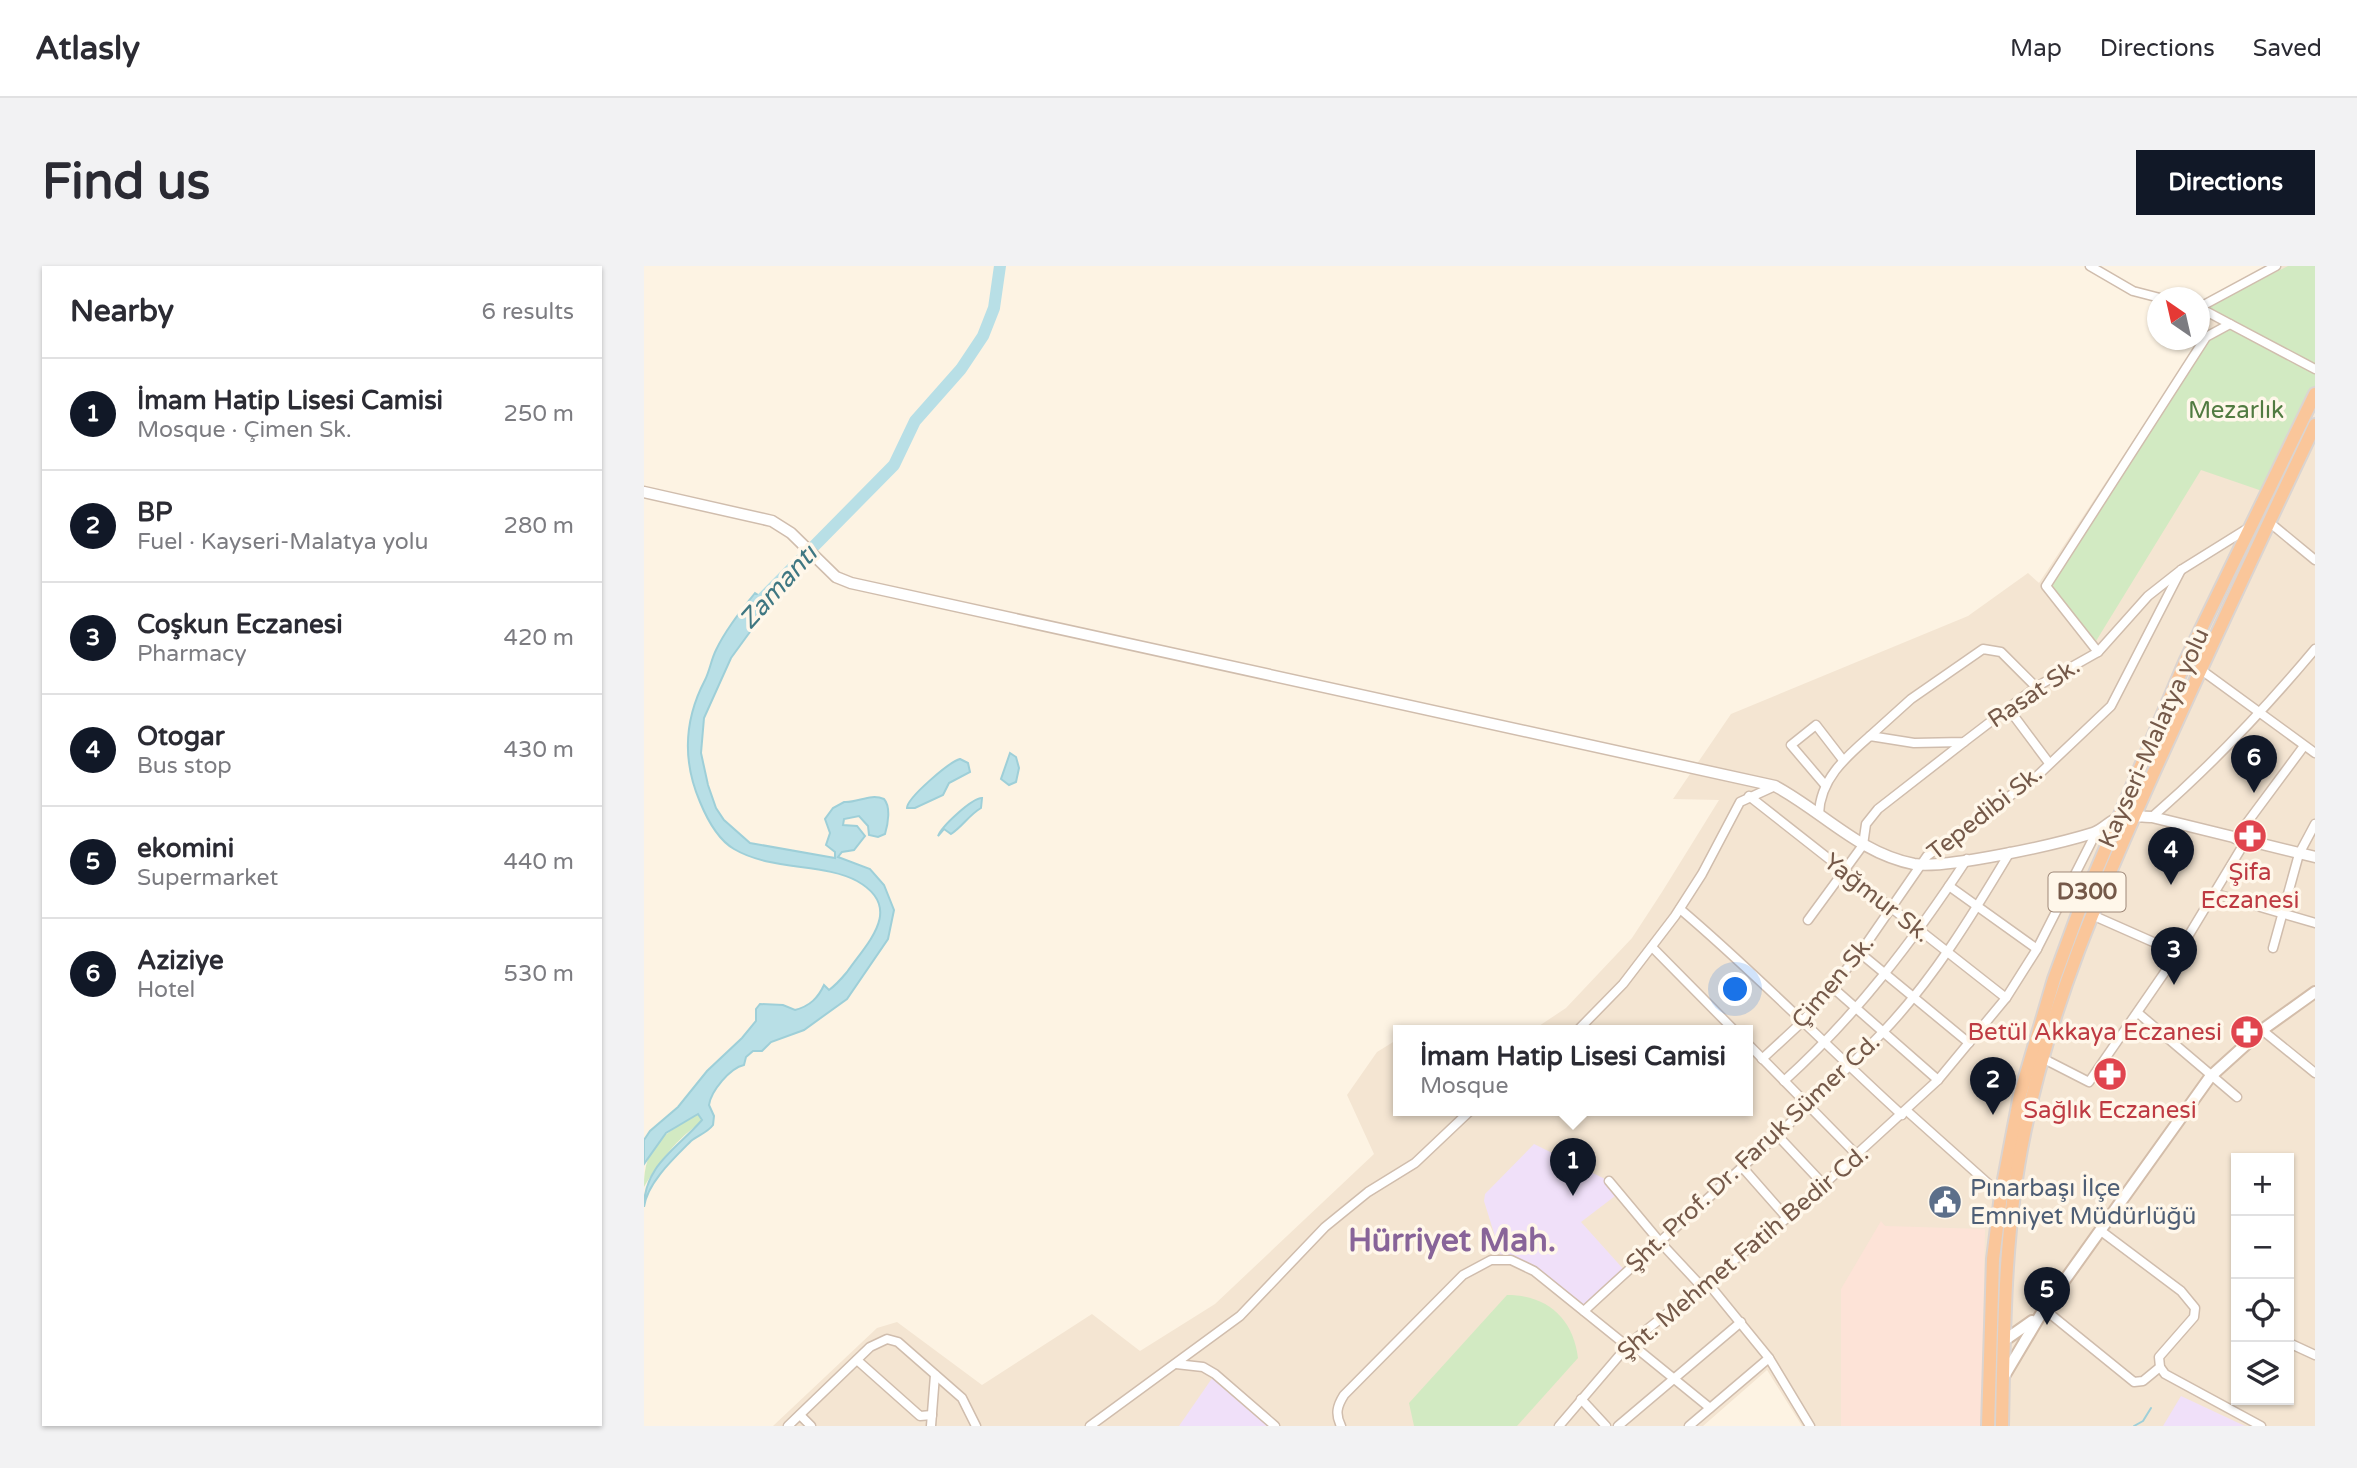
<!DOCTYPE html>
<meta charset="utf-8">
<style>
:root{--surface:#fff;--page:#f2f2f3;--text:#2b2b33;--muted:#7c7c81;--line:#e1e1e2;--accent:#111827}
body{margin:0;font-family:"Varela Round",sans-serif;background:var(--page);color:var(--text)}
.controls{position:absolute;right:21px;bottom:21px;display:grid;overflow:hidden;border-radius:0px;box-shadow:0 2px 5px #0004}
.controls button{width:63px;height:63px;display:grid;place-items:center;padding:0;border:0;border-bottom:2px solid var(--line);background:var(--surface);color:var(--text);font:35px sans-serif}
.compass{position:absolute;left:1503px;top:21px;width:63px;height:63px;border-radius:50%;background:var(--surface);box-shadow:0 2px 5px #0004;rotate:326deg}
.you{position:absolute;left:1092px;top:724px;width:24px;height:24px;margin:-18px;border:5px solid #fff;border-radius:50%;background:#1a73e8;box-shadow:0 0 0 10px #1a73e833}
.badge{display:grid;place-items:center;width:46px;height:46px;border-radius:50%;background:var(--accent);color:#fff;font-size:23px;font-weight:700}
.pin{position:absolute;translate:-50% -58px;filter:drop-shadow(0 2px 4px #0008)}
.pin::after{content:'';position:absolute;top:37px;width:24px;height:21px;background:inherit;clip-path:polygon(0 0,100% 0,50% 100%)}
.popup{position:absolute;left:749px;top:759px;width:360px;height:91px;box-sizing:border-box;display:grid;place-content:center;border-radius:0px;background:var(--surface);filter:drop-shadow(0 2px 5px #0005);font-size:23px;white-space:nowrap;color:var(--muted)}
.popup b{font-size:26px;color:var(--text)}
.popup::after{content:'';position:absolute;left:50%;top:100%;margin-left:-14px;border:14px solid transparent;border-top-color:var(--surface)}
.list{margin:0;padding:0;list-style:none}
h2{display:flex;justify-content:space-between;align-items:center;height:91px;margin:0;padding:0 28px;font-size:30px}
h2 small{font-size:23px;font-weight:400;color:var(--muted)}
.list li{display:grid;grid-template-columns:46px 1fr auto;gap:21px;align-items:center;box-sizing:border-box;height:112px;padding:0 28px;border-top:2px solid var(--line)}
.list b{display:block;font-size:26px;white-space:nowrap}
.list p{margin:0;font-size:23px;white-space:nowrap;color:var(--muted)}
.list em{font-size:23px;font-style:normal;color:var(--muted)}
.icon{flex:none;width:38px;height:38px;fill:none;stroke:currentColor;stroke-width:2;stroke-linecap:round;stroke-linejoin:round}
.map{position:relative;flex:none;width:1671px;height:1160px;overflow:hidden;border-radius:0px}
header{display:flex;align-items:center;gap:42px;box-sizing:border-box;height:98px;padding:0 35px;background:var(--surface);border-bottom:2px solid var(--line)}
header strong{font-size:33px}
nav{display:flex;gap:38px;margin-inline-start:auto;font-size:24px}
.intro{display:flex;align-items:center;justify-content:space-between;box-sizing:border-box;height:168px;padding:0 42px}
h1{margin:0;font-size:49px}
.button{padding:18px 32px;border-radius:0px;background:var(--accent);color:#fff;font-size:24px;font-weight:700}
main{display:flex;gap:42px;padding:0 42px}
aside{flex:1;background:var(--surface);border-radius:0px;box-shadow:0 2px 5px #0004}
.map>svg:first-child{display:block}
.residential{fill:#f4e5d2;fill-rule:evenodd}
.commercial{fill:#fde3d7}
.education{fill:#f0e0f9}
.green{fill:#d2eac2}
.water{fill:#b8dfe6;stroke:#9ecfd8;stroke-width:2}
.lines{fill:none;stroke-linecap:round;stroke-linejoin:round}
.stream{stroke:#9ecfd8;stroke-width:2}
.river{stroke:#b8dfe6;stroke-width:12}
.minor-casing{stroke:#d0bdad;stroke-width:11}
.tertiary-casing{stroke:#d0bdad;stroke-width:13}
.secondary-casing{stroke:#d3bdaa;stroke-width:14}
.trunk-casing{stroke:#dbd4d0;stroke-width:16}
.minor{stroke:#fff;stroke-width:8}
.tertiary{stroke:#fff;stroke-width:10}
.secondary{stroke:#fff;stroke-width:10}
.trunk{stroke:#fac69a;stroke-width:12}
.labels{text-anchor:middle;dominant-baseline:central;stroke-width:7;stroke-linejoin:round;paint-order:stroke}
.shield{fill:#fff7ea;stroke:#9e8879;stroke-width:2}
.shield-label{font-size:23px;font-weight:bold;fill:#755949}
.park-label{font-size:24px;fill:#517b41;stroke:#fff7ea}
.street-label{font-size:24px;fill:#755949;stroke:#fff7ea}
.health-label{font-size:24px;fill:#be3a42;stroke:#fff7ea}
.service-label{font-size:24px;fill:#4e5e75;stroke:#fff7ea;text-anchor:start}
.water-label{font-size:26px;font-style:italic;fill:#3f7782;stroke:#fff7ea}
.district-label{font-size:32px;font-weight:bold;fill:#886499;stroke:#fff7ea}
</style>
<header>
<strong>Atlasly</strong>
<nav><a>Map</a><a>Directions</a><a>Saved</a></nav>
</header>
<div class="intro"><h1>Find us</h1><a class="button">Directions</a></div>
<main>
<aside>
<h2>Nearby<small>6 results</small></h2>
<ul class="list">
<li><span class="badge">1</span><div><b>İmam Hatip Lisesi Camisi</b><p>Mosque · Çimen Sk.</p></div><em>250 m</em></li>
<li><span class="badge">2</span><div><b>BP</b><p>Fuel · Kayseri-Malatya yolu</p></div><em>280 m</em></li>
<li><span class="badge">3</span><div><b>Coşkun Eczanesi</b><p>Pharmacy</p></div><em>420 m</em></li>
<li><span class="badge">4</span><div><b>Otogar</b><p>Bus stop</p></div><em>430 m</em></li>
<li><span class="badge">5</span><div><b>ekomini</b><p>Supermarket</p></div><em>440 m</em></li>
<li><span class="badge">6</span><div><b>Aziziye</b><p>Hotel</p></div><em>530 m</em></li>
</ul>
</aside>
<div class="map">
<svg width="1671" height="1160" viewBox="0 0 1671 1160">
<rect width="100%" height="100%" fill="#fdf3e3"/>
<!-- residential -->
<path class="residential" d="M1624,0H1671V1160H1158L1123,1104L1059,1160H129L233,1062L253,1056L338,1119L448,1048L496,1085L571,1038L730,888L703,829L733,786L754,773V844H1104V764H889L922,742L988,672L1018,626L1075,534L1029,533L1087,448L1324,350L1384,307L1395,317L1563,63L1556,58V35ZM1592,892H1645V1134H1592Z"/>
<!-- commercial -->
<polygon class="commercial" points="1237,955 1241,960 1341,963 1337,1160 1197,1160 1197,1023"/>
<!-- education -->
<g class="education">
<polygon points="890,878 965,915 975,927 937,956 982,1006 940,1045 890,1005 858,993 840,935 841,928"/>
<polygon points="571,1108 631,1160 535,1160"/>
<polygon points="1537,1130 1601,1160 1519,1160"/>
</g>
<!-- green -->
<g class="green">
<polygon points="1644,0 1671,0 1671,128 1624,227 1557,204 1449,380 1402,320 1563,69 1585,58 1558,43"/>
<path d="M54,848L58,856C34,871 14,897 0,921C0,878 20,868 54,848Z"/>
<path d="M863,1029C903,1029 929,1052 934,1092L873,1160H770L765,1137Z"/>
</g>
<!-- water -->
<g class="water">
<path d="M111,327L127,337L87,392L60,452L57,487L64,519L72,542L80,554L106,577L191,592V586L182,579L186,567L181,553L189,542L200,536C214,537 226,527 240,533C247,541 244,558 241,568L234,571L225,569L224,560L215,550L200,553L199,559L213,560L221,570L210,584L198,586L194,591L226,603L240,619L250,644L244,673L203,733L160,764L127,776L118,785H109L102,791L100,799C86,802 67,825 65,839L70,850L69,859C63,867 54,869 47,875C30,892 3,917 0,941C0,899 34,882 58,854L54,848L22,867L0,898V874L6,865L34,841L63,805L98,772L112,755V743L116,738L139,739L151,744C166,740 174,732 180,719L185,724C192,719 198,712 203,706C223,677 261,642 213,615C180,597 127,605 90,583C73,573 63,553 56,536C38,494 40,454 61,414C66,404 67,394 72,384C82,363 97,345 111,327Z"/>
<polygon points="366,487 372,491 375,502 372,516 365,519 357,513"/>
<path d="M316,493L324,497L326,506L305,517L299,529L271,542H263C263,532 305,496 316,493Z"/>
<path d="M338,532L337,542C325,549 318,561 307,568L300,563L294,570C298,560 328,532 338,532Z"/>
</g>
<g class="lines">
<!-- stream -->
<polyline class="stream" points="1490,1160 1499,1155 1507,1142"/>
<!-- river -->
<polyline class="river" points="107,344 250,199 271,155 317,103 339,70 350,42 356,0"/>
<!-- minor casing -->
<g class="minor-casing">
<g id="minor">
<polyline points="1446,0 1489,25 1516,32"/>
<polyline points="1556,41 1632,0"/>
<polyline points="1556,42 1586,58"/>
<polyline points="1625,256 1671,294"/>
<polyline points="1454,386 1402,320 1562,71 1586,58 1671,103"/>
<polyline points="1556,403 1671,487"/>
<polyline points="1364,442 1405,497"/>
<polyline points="1226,470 1267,433 1339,383 1357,386 1392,421"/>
<polyline points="1181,519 1147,479 1172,459 1199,494"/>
<polyline points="1105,530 1362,732"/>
<path d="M1175,548C1176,513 1202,491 1226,470L1270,477L1320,476L1392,421L1454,386L1504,330L1537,304L1606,261"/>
<path d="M1508,551C1568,499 1620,444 1671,383"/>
<polyline points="1591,573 1660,480"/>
<polyline points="1305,620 1393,683"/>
<polyline points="1572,628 1671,657"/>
<path d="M1036,643C1113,708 1183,781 1258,849"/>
<polyline points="1448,649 1534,687"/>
<polyline points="1164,654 1219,579 1222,558 1234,543 1320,476"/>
<polyline points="1008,681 1090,764"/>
<polyline points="1629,682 1655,588 1671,558"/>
<polyline points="1216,687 1325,777"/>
<polyline points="1188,721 1294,814"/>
<polyline points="1494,747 1593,831"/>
<polyline points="934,764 979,718 1031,650 1058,608 1096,536 1131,520"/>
<polyline points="1618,764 1671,807"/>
<polyline points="1104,778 1214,890"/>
<polyline points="1398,792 1445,816 1534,687 1601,576"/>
<polyline points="1118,793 1158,756 1216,687 1283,590 1392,511 1467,440 1537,304"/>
<path d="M1140,815C1212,750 1270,674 1323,593"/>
<polyline points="1263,845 1357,929"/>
<polyline points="1134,870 1181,920"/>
<polyline points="1099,902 1143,952"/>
<polyline points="965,915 1016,976 1058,1021"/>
<polyline points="1457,965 1537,1025 1551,1042 1550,1051 1515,1091 1516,1101 1521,1108 1617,1160"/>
<polyline points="1063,1016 1125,1092 1166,1160"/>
<polyline points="1400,1043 1490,1116 1499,1115 1516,1101"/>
<path d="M940,1045C1039,953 1143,865 1238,767C1289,714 1329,648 1366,586"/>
<polyline points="986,1077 1066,1142"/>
<polyline points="1645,1077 1671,1089"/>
<polyline points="213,1094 276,1150 288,1149"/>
<polyline points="532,1098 559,1101 571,1108 631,1160"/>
<polyline points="937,1133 962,1160"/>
<polyline points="156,1149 167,1160"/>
<polyline points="144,1160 226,1081 243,1073 254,1076 318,1132 332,1160"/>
<polyline points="287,1160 291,1109"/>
<polyline points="446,1160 596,1050 681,961 724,926 771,897 827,844"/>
<path d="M697,1160C691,1148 693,1140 700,1129L819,1009L847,994H867L890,1005L983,1080"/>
<polyline points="915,1160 986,1077 1143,952 1294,814 1362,732 1393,683 1452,567"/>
<polyline points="974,1160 1097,1056"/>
<polyline points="1045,1160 1125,1092"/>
</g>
</g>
<!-- tertiary casing -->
<g class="tertiary-casing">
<path id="tertiary" d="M0,226L128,255L147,267L192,311L207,317L1131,520C1178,545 1216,588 1270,598C1303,603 1414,578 1449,567C1459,564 1466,554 1476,551C1486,549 1499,551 1508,551L1671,591"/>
</g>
<!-- secondary casing -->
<g class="secondary-casing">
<g id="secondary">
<polyline points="1361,1074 1388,1055"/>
<polyline points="1359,1112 1400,1043 1566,811 1618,764 1671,726"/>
</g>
</g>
<!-- trunk casing -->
<g class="trunk-casing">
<g id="trunk">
<polyline points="1344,1160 1349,993 1357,929 1376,829 1410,713 1435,645 1542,394 1671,128"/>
<path d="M1358,1160C1360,1062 1360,964 1380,868C1405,742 1457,624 1509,508C1562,391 1616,275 1671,159"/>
</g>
</g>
<!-- minor -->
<use href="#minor" class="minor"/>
<!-- tertiary -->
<use href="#tertiary" class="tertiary"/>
<!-- secondary -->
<use href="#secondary" class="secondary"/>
<!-- trunk -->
<use href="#trunk" class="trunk"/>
</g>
<!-- icons -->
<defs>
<g id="pharmacy-disc" transform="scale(1.75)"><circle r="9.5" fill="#e0444e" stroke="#fff7ea"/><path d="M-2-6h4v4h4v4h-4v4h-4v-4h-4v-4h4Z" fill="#fff"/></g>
<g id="civic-disc" transform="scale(1.75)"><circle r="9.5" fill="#5c6f8a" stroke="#fff7ea"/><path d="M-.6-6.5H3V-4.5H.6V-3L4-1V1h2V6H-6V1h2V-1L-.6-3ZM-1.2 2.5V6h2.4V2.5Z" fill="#fff"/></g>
</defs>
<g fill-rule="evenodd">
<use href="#pharmacy-disc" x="1606" y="570"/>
<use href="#pharmacy-disc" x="1603" y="766"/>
<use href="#pharmacy-disc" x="1466" y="808"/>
<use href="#civic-disc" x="1301" y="936"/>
</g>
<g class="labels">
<!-- shield labels -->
<rect class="shield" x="1404.5" y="606.5" width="77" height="39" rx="5"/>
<g class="shield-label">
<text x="1443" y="626">D300</text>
</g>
<!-- park labels -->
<g class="park-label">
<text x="1592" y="144">Mezarlık</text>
</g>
<!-- street labels -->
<g class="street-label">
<text transform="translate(1390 427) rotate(-34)">Rasat Sk.</text>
<text transform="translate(1510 472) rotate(-66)">Kayseri-Malatya yolu</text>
<text transform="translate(1341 547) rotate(-38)">Tepedibi Sk.</text>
<text transform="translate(1233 632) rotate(38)">Yağmur Sk.</text>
<text transform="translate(1189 716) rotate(-50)">Çimen Sk.</text>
<text transform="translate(1109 887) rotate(-43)">Şht. Prof. Dr. Faruk Sümer Cd.</text>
<text transform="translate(1099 987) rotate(-40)">Şht. Mehmet Fatih Bedir Cd.</text>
</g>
<!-- health labels -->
<g class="health-label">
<text x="1606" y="606">Şifa<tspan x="1606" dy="28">Eczanesi</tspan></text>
<text x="1578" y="766" text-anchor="end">Betül Akkaya Eczanesi</text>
<text x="1466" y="844">Sağlık Eczanesi</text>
</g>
<!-- service labels -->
<g class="service-label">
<text x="1326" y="922">Pınarbaşı İlçe<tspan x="1326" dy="28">Emniyet Müdürlüğü</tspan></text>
</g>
<!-- water labels -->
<g class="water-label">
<text transform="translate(134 321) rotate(-48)">Zamantı</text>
</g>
<!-- district labels -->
<g class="district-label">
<text x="808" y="975">Hürriyet Mah.</text>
</g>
</g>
</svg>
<div class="controls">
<button>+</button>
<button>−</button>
<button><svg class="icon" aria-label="locate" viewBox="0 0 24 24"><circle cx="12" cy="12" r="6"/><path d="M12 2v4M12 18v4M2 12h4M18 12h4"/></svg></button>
<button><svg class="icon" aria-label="layers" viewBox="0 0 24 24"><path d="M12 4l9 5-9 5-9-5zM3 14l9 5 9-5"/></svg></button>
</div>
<svg class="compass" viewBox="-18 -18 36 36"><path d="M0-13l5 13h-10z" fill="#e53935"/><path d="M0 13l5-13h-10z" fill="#7c7c81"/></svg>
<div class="you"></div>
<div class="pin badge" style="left:929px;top:930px">1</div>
<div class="popup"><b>İmam Hatip Lisesi Camisi</b>Mosque</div>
<div class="pin badge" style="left:1349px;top:849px">2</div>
<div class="pin badge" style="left:1530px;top:719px">3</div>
<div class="pin badge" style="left:1527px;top:619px">4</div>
<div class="pin badge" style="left:1403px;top:1059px">5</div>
<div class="pin badge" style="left:1610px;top:527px">6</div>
</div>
</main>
